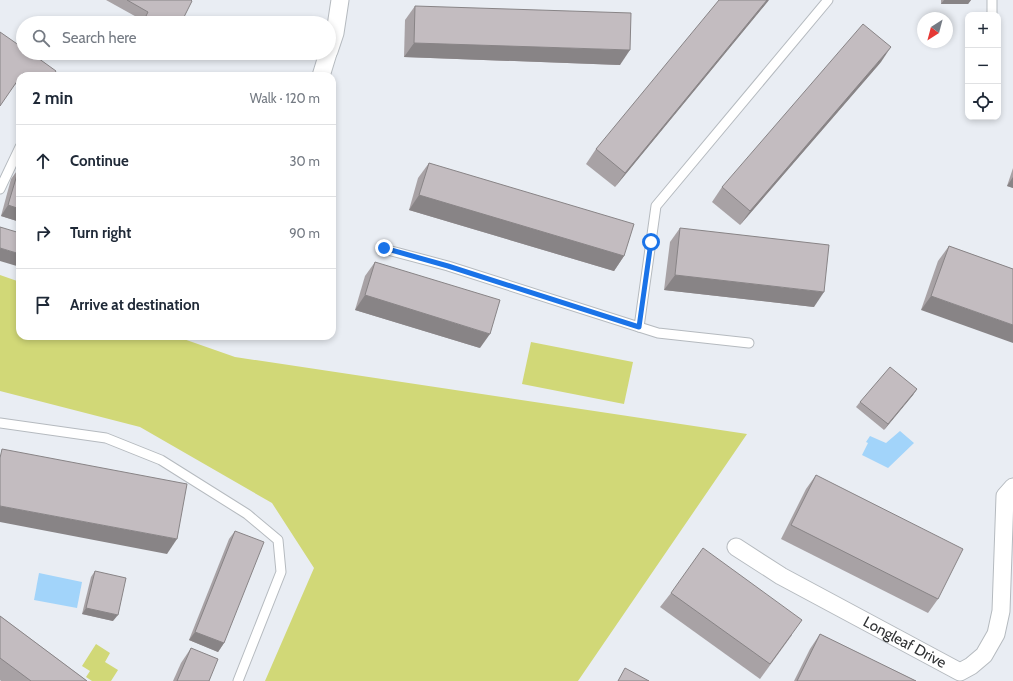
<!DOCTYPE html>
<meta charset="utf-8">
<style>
:root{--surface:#fff;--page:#f6f6f7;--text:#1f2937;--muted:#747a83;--line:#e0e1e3}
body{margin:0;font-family:Cabin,sans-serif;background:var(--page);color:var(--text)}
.controls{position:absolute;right:12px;top:12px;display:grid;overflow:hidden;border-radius:8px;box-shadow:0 2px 6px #0003}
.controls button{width:36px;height:36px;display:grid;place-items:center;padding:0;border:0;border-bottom:1px solid var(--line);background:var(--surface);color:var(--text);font:20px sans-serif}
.compass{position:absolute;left:917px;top:12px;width:36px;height:36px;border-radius:50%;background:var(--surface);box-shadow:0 2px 6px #0003;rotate:216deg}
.stop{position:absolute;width:12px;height:12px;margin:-9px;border:3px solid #1a73e8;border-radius:50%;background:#fff}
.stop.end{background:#1a73e8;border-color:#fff;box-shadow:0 1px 4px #0008}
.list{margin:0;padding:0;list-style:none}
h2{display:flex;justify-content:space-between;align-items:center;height:52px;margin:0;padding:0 16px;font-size:17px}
h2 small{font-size:13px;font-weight:400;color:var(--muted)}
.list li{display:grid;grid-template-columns:26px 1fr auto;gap:12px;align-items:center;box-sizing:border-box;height:72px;padding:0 16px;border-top:1px solid var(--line)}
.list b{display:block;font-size:15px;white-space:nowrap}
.list em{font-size:13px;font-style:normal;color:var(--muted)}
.icon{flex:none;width:22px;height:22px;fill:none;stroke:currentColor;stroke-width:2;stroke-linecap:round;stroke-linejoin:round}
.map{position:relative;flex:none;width:1013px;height:681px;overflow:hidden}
.search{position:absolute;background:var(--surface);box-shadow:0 2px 6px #0003;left:16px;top:16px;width:320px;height:44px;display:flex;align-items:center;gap:10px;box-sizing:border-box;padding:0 14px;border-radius:22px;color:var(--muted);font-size:15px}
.panel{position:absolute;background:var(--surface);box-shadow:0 2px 6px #0003;left:16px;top:72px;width:320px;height:268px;border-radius:12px}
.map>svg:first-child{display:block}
.green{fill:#d1d877}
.water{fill:#a2d4fa}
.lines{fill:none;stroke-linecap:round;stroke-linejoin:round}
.lane-casing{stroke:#b5babf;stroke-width:11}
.street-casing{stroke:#b5babf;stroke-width:19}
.lane{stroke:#fff;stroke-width:9}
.street{stroke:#fff;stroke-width:17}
.wall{fill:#a8a2a5}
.shaded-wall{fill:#888486}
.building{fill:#c3bcc0;stroke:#888486}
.route{stroke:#1a73e8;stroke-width:5}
.labels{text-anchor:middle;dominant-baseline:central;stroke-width:3;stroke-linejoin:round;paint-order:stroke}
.street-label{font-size:15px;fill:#303234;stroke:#e9edf3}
</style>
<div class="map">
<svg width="1013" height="681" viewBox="0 0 1013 681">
<rect width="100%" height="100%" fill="#e9edf3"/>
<!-- green -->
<g class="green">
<polygon points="0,275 20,282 20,336 175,336 235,357 747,434 578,681 265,681 314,568 272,503 140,427 0,391"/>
<polygon points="531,342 633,362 624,404 522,384"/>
<polygon points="96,644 110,653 105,662 118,670 111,681 92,681 86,677 90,671 82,666"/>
</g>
<!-- water -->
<g class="water">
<polygon points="900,431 914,443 888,468 862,455 868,443 866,442 870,436 886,443"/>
<polygon points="39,573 82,582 77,608 34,600"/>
</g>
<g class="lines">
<!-- lane casing -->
<g class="lane-casing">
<g id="lane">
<polyline points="992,15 992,0"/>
<polyline points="0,189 20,147"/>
<polyline points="384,249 448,266 639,327 656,206 828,0"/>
<polyline points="639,327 658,333 749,343"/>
<polyline points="0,423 106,438 161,460 247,514 278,540 281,572 238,681"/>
</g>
</g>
<!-- street casing -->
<g class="street-casing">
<g id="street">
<polyline points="329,51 335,33 340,0"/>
<polyline points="321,76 328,53"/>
<path id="s1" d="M736,547L781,576L960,672L971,666L984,655L996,634L1001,611L1005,496L1013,487"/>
</g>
</g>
<!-- lane -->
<use href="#lane" class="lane"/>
<!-- street -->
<use href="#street" class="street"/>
</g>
<!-- wall -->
<g class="wall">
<polygon points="106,0 191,0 181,23 141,23 142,20"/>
<polygon points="769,0 615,187 586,164 596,149"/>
<polygon points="941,0 971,0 968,4 941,4"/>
<polygon points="415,6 620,65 404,57 405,20"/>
<polygon points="0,32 53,76 20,76 20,87 15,84"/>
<polygon points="881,62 740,225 712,202 722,187"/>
<polygon points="429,163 624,256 614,271 409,210 418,178"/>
<polygon points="19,168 20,169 20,222 1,216 11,179"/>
<polygon points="1013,168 1013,188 1007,186"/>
<polygon points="680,228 814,307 664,290 670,242"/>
<polygon points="949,246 1013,269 921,310 938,261"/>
<polygon points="375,262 480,348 355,310 365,276"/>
<polygon points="917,389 913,395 884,430 856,407 860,402"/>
<polygon points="816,475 938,599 928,613 781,539 806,489"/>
<polygon points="235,531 224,643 218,652 189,640 229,539"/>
<polygon points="95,571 113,621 82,614 91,577"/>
<polygon points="671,593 792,635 760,679 660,607"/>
<polygon points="0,616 87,681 1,681 0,680"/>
<polygon points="820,634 916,681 794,681 810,649"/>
<polygon points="191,648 209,681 173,681 181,663"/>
</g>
<!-- shaded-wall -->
<g class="shaded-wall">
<polygon points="767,0 769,0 615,187 625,173"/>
<polygon points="944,0 971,0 968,4 941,4"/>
<polygon points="414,43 630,50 620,65 404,57"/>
<polygon points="891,47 881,62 740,225 750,211"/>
<polygon points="1013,177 1013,188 1007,186"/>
<polygon points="419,195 624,256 614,271 409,210"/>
<polygon points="8,205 20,209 20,222 1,216"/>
<polygon points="0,248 20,254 20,267 0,261"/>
<polygon points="675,275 824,292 814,307 664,290"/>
<polygon points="365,295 490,334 480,348 355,310"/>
<polygon points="931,296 1013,325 1013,343 921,310"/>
<polygon points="917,389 913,395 884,430 888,424"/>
<polygon points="0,506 177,539 167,554 0,522"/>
<polygon points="86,608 118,615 113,621 82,614"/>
<polygon points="195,632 224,643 218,652 189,640"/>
</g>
<!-- building -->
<g class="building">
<polygon points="127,0 191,0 192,1 181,23 158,23 146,16 148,12"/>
<polygon points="719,0 767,0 625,173 596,149"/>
<polygon points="415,6 631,13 630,50 414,43"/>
<polygon points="863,24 891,47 750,211 722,187"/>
<polygon points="0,32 23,48 23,53 31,53 56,71 53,76 27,76 23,73 21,76 20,76 20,77 0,106"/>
<polygon points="429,163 634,224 624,256 419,195"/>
<polygon points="19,168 20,169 20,209 8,205"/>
<polygon points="0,227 20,233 20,254 0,248"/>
<polygon points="680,228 829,245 824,292 675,275"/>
<polygon points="949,246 1013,269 1013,325 931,296"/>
<polygon points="375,262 500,300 490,334 365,295"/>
<polygon points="890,367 917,389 888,424 860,402"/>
<polygon points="2,449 187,484 177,539 0,506 0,458"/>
<polygon points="816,475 963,549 938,599 791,525"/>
<polygon points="235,531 264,542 224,643 195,632"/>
<polygon points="703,548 802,620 770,664 671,593"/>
<polygon points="95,571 126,578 118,615 86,608"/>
<polygon points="0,616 87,681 31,681 0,658"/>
<polygon points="820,634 916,681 797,681"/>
<polygon points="191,648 218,659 209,681 177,681"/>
<polygon points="625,668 649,681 618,681"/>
</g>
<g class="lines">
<!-- route -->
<polyline class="route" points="384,248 448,266 639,327 651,242"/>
</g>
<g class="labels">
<!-- street labels -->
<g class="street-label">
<text stroke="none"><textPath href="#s1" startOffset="194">Longleaf Drive</textPath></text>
</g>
</g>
</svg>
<div class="controls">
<button>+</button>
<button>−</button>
<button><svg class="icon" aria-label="locate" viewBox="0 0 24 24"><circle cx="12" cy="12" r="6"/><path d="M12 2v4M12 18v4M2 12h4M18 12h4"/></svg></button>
</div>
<svg class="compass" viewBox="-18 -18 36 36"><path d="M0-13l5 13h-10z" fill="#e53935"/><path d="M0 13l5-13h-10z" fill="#747a83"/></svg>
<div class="stop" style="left:651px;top:242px"></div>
<div class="stop end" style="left:384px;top:248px"></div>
<div class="search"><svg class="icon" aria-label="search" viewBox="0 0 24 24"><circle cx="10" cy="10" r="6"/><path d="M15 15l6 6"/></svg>Search here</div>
<section class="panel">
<h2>2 min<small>Walk · 120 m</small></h2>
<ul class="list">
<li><svg class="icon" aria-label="ahead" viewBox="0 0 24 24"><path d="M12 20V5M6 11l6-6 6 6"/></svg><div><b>Continue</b></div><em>30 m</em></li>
<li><svg class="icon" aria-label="right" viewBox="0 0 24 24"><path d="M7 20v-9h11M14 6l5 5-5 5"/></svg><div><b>Turn right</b></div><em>90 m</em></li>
<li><svg class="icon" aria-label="arrive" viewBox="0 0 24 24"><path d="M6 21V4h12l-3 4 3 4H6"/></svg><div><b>Arrive at destination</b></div></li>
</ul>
</section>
</div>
